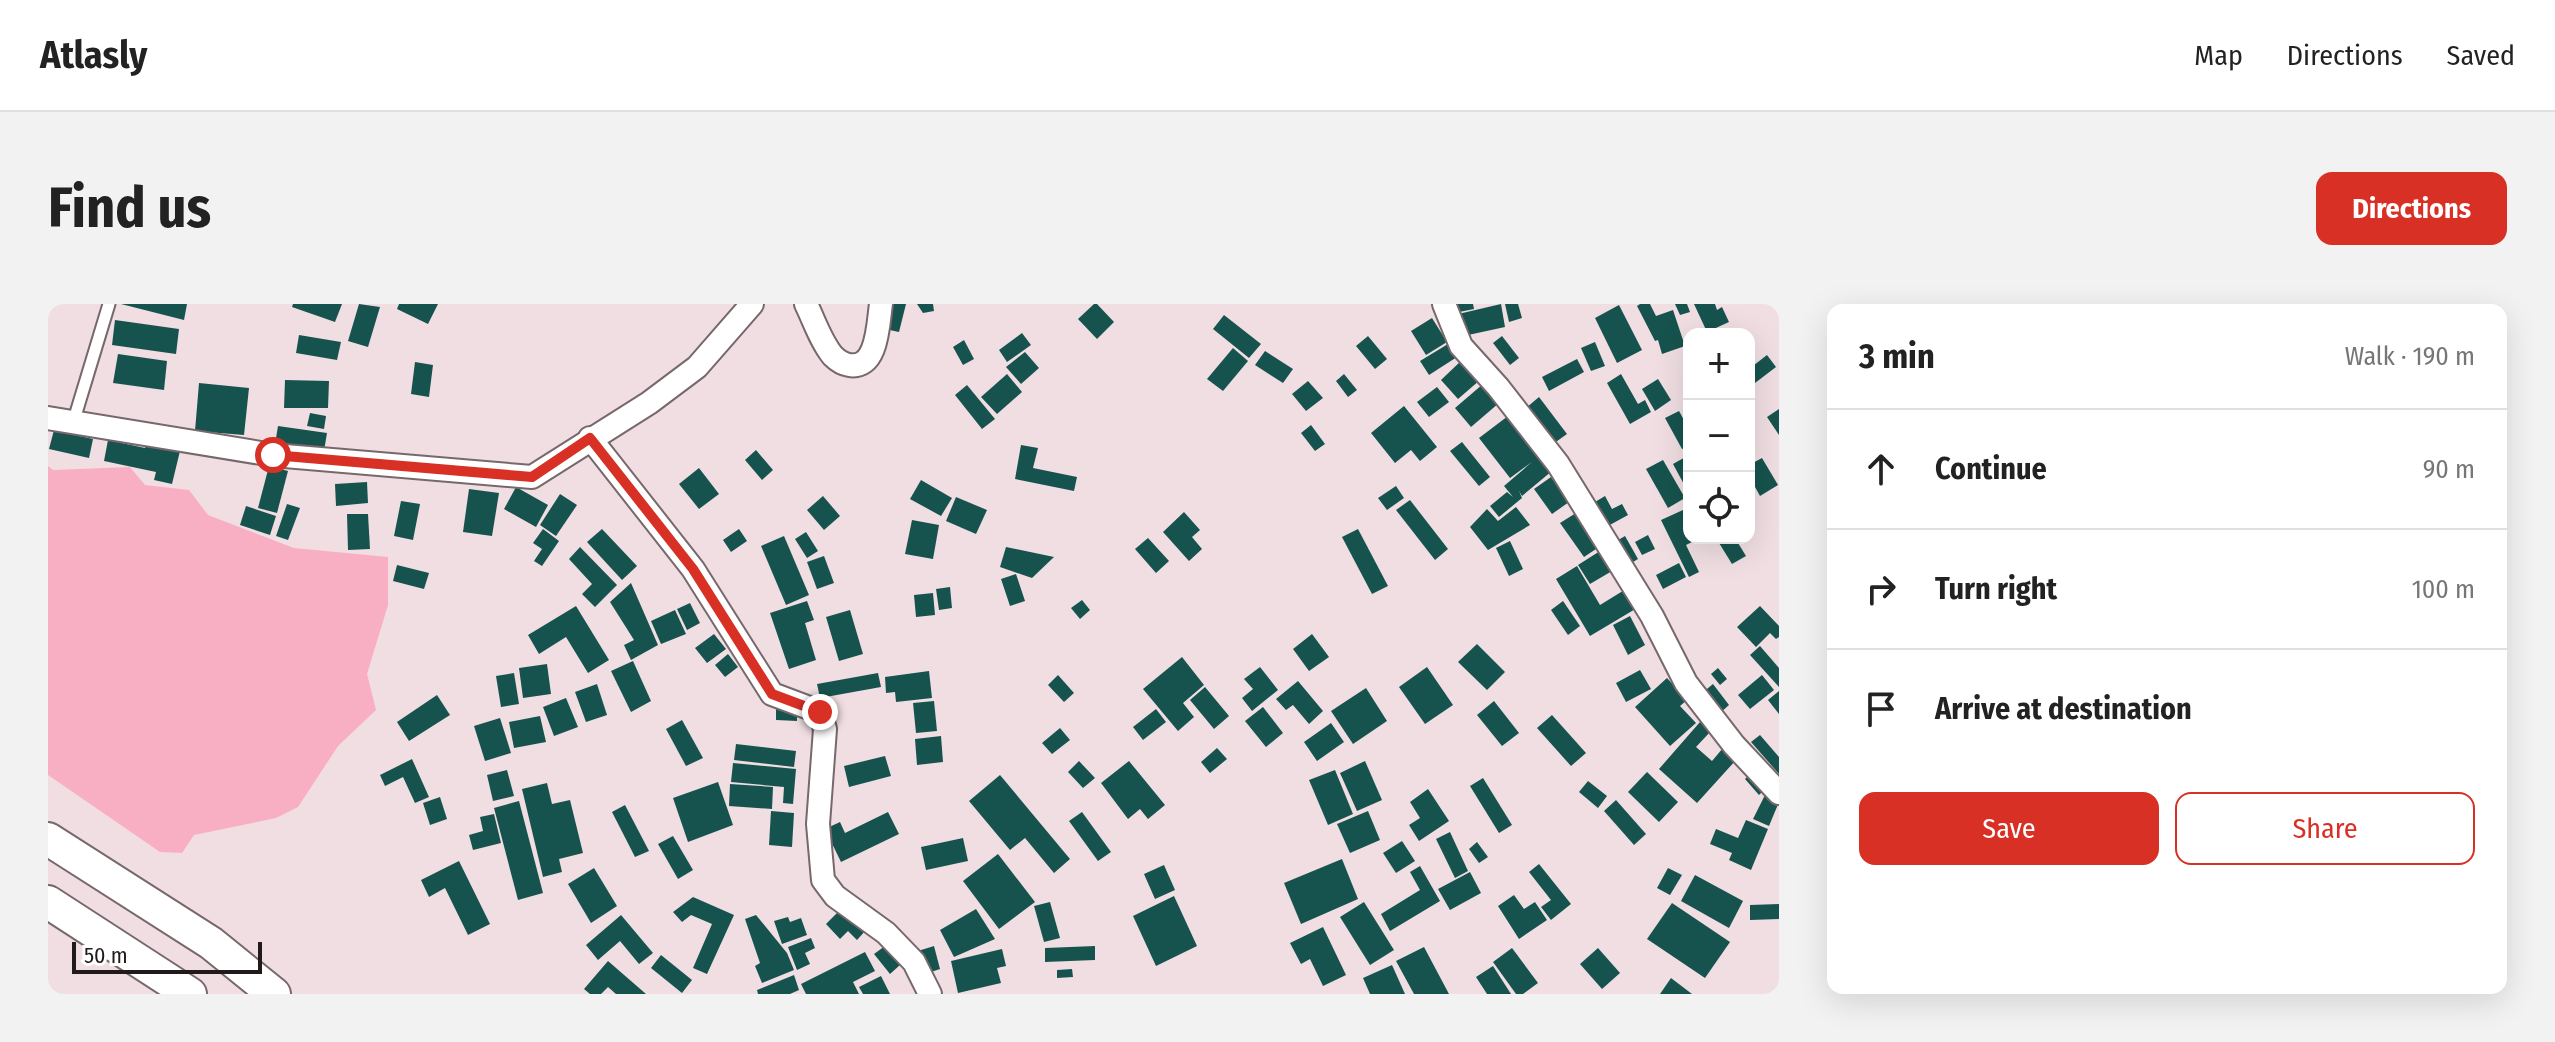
<!DOCTYPE html>
<meta charset="utf-8">
<style>
:root{--surface:#fff;--page:#f2f2f2;--text:#222;--muted:#767676;--line:#e0e0e0;--accent:#d93025}
body{margin:0;font-family:"Fira Sans Condensed",sans-serif;background:var(--page);color:var(--text)}
.controls{position:absolute;right:24px;top:24px;display:grid;overflow:hidden;border-radius:16px;box-shadow:0 8px 32px #0002}
.controls button{width:72px;height:72px;display:grid;place-items:center;padding:0;border:0;border-bottom:2px solid var(--line);background:var(--surface);color:var(--text);font:40px sans-serif}
.scale{position:absolute;left:24px;bottom:20px;width:190px;box-sizing:border-box;padding-left:8px;border:4px solid #201a1b;border-top:0;font-size:22px;line-height:28px;white-space:nowrap;color:#201a1b;-webkit-text-stroke:6px #fff;paint-order:stroke}
.stop{position:absolute;width:24px;height:24px;margin:-18px;border:6px solid #d93025;border-radius:50%;background:#fff}
.stop.end{background:#d93025;border-color:#fff;box-shadow:0 2px 8px #0008}
.list{margin:0;padding:0;list-style:none}
h2{display:flex;justify-content:space-between;align-items:center;height:104px;margin:0;padding:0 32px;font-size:34px}
h2 small{font-size:26px;font-weight:400;color:var(--muted)}
.list li{display:grid;grid-template-columns:52px 1fr auto;gap:24px;align-items:center;box-sizing:border-box;height:120px;padding:0 32px;border-top:2px solid var(--line)}
.list b{display:block;font-size:30px;white-space:nowrap}
.list em{font-size:26px;font-style:normal;color:var(--muted)}
.actions{display:flex;gap:16px;padding:24px 32px}
.actions a{flex:1;padding:18px 0;border:2px solid var(--accent);border-radius:16px;text-align:center;font-size:28px;color:var(--accent)}
.actions .main{background:var(--accent);color:#fff}
.icon{flex:none;width:44px;height:44px;fill:none;stroke:currentColor;stroke-width:2;stroke-linecap:round;stroke-linejoin:round}
.map{position:relative;flex:none;width:1731px;height:690px;overflow:hidden;border-radius:16px}
header{display:flex;align-items:center;gap:48px;box-sizing:border-box;height:112px;padding:0 40px;background:var(--surface);border-bottom:2px solid var(--line)}
header strong{font-size:38px}
nav{display:flex;gap:44px;margin-inline-start:auto;font-size:28px}
.intro{display:flex;align-items:center;justify-content:space-between;box-sizing:border-box;height:192px;padding:0 48px}
h1{margin:0;font-size:56px}
.button{padding:20px 36px;border-radius:16px;background:var(--accent);color:#fff;font-size:28px;font-weight:700}
main{display:flex;gap:48px;padding:0 48px}
aside{flex:1;background:var(--surface);border-radius:16px;box-shadow:0 8px 32px #0002}
.map>svg:first-child{display:block}
.green{fill:#f9afc3}
.building{fill:#17534e}
.lines{fill:none;stroke-linecap:round;stroke-linejoin:round}
.service-casing{stroke:#77686c;stroke-width:15}
.minor-casing{stroke:#77686c;stroke-width:26}
.secondary-casing{stroke:#77686c;stroke-width:36}
.service{stroke:#fff;stroke-width:11}
.minor{stroke:#fff;stroke-width:22}
.secondary{stroke:#fff;stroke-width:32}
.route{stroke:#d93025;stroke-width:10}
</style>
<header>
<strong>Atlasly</strong>
<nav><a>Map</a><a>Directions</a><a>Saved</a></nav>
</header>
<div class="intro"><h1>Find us</h1><a class="button">Directions</a></div>
<main>
<div class="map">
<svg width="1731" height="690" viewBox="0 0 1731 690">
<rect width="100%" height="100%" fill="#f0dee2"/>
<!-- green -->
<polygon class="green" points="0,162 5,166 82,163 97,181 141,186 160,211 246,244 340,253 340,301 319,370 328,406 290,442 250,503 228,514 146,531 134,549 112,548 0,471"/>
<!-- building -->
<g class="building">
<polygon points="73,0 139,0 136,16"/>
<polygon points="245,0 294,0 287,18 244,3"/>
<polygon points="311,0 332,3 320,43 300,37"/>
<polygon points="351,0 390,0 380,20 349,5"/>
<polygon points="843,0 858,0 851,28 837,25"/>
<polygon points="869,0 885,0 886,7 875,9"/>
<polygon points="1046,0 1049,0 1066,18 1049,35 1030,15"/>
<polygon points="1409,0 1425,0 1426,5 1411,8"/>
<polygon points="1453,0 1457,23 1411,33 1406,11"/>
<polygon points="1457,0 1470,0 1474,14 1461,18"/>
<polygon points="1592,0 1602,0 1608,12 1625,6 1637,42 1614,50 1610,36 1607,37 1589,2"/>
<polygon points="1627,0 1639,0 1642,8 1632,11"/>
<polygon points="1646,0 1667,0 1669,6 1674,3 1681,18 1659,28"/>
<polygon points="1571,1 1594,46 1569,59 1547,14"/>
<polygon points="1176,11 1213,40 1201,54 1165,25"/>
<polygon points="1384,14 1399,38 1378,51 1363,27"/>
<polygon points="67,16 131,25 128,50 64,41"/>
<polygon points="974,29 983,41 959,58 951,46"/>
<polygon points="251,31 293,38 289,56 248,49"/>
<polygon points="1320,32 1339,55 1327,65 1308,42"/>
<polygon points="1454,32 1471,54 1462,61 1445,39"/>
<polygon points="916,36 926,55 915,61 905,43"/>
<polygon points="1547,38 1557,62 1543,67 1533,44"/>
<polygon points="1400,40 1409,53 1381,71 1372,57"/>
<polygon points="1185,44 1200,57 1175,87 1159,75"/>
<polygon points="1217,47 1245,65 1235,79 1207,61"/>
<polygon points="977,48 991,64 973,80 958,63"/>
<polygon points="70,50 119,57 116,86 65,79"/>
<polygon points="1719,51 1728,63 1707,79 1701,70 1701,65"/>
<polygon points="1529,55 1536,68 1501,87 1494,73"/>
<polygon points="1414,56 1432,76 1410,95 1393,76"/>
<polygon points="367,58 385,61 381,93 363,90"/>
<polygon points="959,70 974,88 949,110 933,93"/>
<polygon points="1296,70 1309,86 1300,93 1288,77"/>
<polygon points="1573,70 1590,100 1597,96 1603,108 1582,120 1559,79"/>
<polygon points="1610,75 1623,96 1607,107 1594,85"/>
<polygon points="237,76 281,77 280,104 236,104"/>
<polygon points="1260,77 1275,94 1258,107 1244,90"/>
<polygon points="151,79 201,84 196,131 147,127"/>
<polygon points="1435,80 1451,99 1423,123 1407,104"/>
<polygon points="919,81 947,115 934,125 907,91"/>
<polygon points="1389,83 1401,98 1381,113 1369,98"/>
<polygon points="1491,93 1519,130 1505,140 1478,104"/>
<polygon points="1356,102 1389,143 1372,157 1363,146 1347,159 1323,129"/>
<polygon points="1731,105 1731,131 1719,113"/>
<polygon points="1631,107 1641,125 1641,142 1634,145 1617,114"/>
<polygon points="262,109 278,112 276,125 259,122"/>
<polygon points="1460,112 1504,167 1474,192 1471,187 1474,194 1451,213 1442,202 1459,188 1465,193 1456,182 1484,158 1462,174 1431,134"/>
<polygon points="1263,121 1277,140 1267,147 1253,129"/>
<polygon points="230,122 279,129 276,147 227,140"/>
<polygon points="6,126 45,135 41,154 1,145"/>
<polygon points="60,136 97,144 98,139 132,147 124,180 106,176 108,168 56,157"/>
<polygon points="1414,138 1442,173 1431,182 1402,147"/>
<polygon points="973,141 990,144 985,164 1029,173 1026,187 967,175"/>
<polygon points="708,146 725,166 714,176 697,156"/>
<polygon points="1641,151 1641,183 1638,184 1625,160"/>
<polygon points="1714,154 1730,181 1712,192 1701,172 1701,161"/>
<polygon points="1615,156 1637,194 1620,204 1598,165"/>
<polygon points="221,162 240,167 229,209 210,204"/>
<polygon points="651,164 671,190 651,205 631,180"/>
<polygon points="1503,173 1521,198 1504,210 1486,185"/>
<polygon points="873,176 904,194 893,212 862,195"/>
<polygon points="319,178 320,199 288,202 287,180"/>
<polygon points="1348,182 1356,194 1339,206 1330,194"/>
<polygon points="468,183 500,201 488,223 456,205"/>
<polygon points="421,185 451,189 444,232 415,228"/>
<polygon points="512,190 529,201 508,232 492,221"/>
<polygon points="775,192 792,212 776,226 759,206"/>
<polygon points="1557,192 1564,205 1574,200 1580,211 1560,222 1547,198"/>
<polygon points="908,193 939,206 928,230 898,217"/>
<polygon points="1362,196 1400,245 1387,256 1348,206"/>
<polygon points="353,197 372,200 365,236 346,232"/>
<polygon points="239,200 252,204 240,236 228,232"/>
<polygon points="198,202 228,212 222,231 192,221"/>
<polygon points="1468,203 1482,221 1440,246 1422,223 1439,205 1450,217"/>
<polygon points="1635,206 1641,219 1641,234 1652,234 1638,241 1651,268 1641,273 1613,216"/>
<polygon points="1136,208 1152,226 1144,233 1154,245 1141,257 1115,228"/>
<polygon points="1528,209 1551,243 1536,253 1512,219"/>
<polygon points="299,210 320,210 322,245 300,246"/>
<polygon points="864,216 891,221 885,255 857,250"/>
<polygon points="495,225 511,237 494,262 486,257 494,245 485,239"/>
<polygon points="554,225 589,262 574,276 539,238"/>
<polygon points="691,225 699,237 683,248 675,236"/>
<polygon points="1310,225 1340,282 1324,290 1294,233"/>
<polygon points="758,228 770,247 759,254 747,235"/>
<polygon points="1600,231 1607,245 1594,251 1587,238"/>
<polygon points="736,232 761,291 738,301 713,242"/>
<polygon points="1577,232 1590,255 1580,261 1567,238"/>
<polygon points="1100,234 1121,257 1108,269 1087,245"/>
<polygon points="1668,234 1687,234 1698,252 1684,260"/>
<polygon points="1462,237 1475,265 1461,272 1448,244"/>
<polygon points="532,243 569,281 547,303 534,290 544,280 521,255"/>
<polygon points="958,243 1006,253 984,274 952,263"/>
<polygon points="1552,247 1564,267 1542,280 1530,261"/>
<polygon points="776,252 786,279 769,285 759,258"/>
<polygon points="1631,259 1638,273 1615,285 1608,271"/>
<polygon points="349,261 381,269 376,285 345,277"/>
<polygon points="1529,262 1552,301 1578,285 1589,304 1542,332 1508,275"/>
<polygon points="968,270 977,297 962,302 953,275"/>
<polygon points="583,279 610,341 583,356 576,341 586,336 562,298"/>
<polygon points="902,283 904,304 891,306 888,285"/>
<polygon points="885,289 887,311 868,313 866,291"/>
<polygon points="1034,296 1042,306 1032,315 1023,304"/>
<polygon points="759,297 766,316 757,319 768,356 741,365 722,309"/>
<polygon points="1515,297 1532,322 1520,331 1503,306"/>
<polygon points="642,299 652,319 639,326 629,305"/>
<polygon points="528,302 561,356 540,369 518,333 491,350 480,331"/>
<polygon points="1712,302 1731,322 1731,333 1728,335 1722,329 1708,343 1689,323"/>
<polygon points="627,306 638,330 613,340 603,317"/>
<polygon points="802,306 815,350 791,357 778,313"/>
<polygon points="1582,312 1597,341 1580,351 1565,321"/>
<polygon points="666,330 678,345 659,359 647,344"/>
<polygon points="1264,330 1281,353 1261,367 1245,345"/>
<polygon points="1429,340 1457,368 1439,386 1410,358"/>
<polygon points="1712,342 1731,364 1731,383 1702,351"/>
<polygon points="680,350 690,363 677,373 667,361"/>
<polygon points="1134,353 1156,381 1135,399 1146,413 1130,427 1095,385"/>
<polygon points="585,357 603,397 583,408 563,367"/>
<polygon points="499,360 503,390 475,394 471,364"/>
<polygon points="1212,363 1230,386 1204,407 1194,394 1205,385 1196,375"/>
<polygon points="1379,363 1405,401 1377,420 1351,383"/>
<polygon points="1670,364 1679,375 1672,381 1663,370"/>
<polygon points="1592,366 1603,385 1578,398 1568,379"/>
<polygon points="881,367 884,394 848,398 847,388 838,389 837,373"/>
<polygon points="466,369 471,400 453,403 448,372"/>
<polygon points="830,369 833,383 772,394 769,380"/>
<polygon points="1010,371 1026,389 1016,398 1000,381"/>
<polygon points="1714,371 1726,386 1702,405 1690,391"/>
<polygon points="1619,374 1639,396 1632,402 1648,419 1622,442 1587,403"/>
<polygon points="1250,377 1275,407 1261,420 1245,401 1238,406 1228,395"/>
<polygon points="549,380 559,411 538,418 527,388"/>
<polygon points="1665,380 1681,401 1671,410 1654,389"/>
<polygon points="1157,383 1181,412 1166,425 1142,396"/>
<polygon points="1318,384 1339,417 1305,440 1283,407"/>
<polygon points="1731,387 1731,410 1720,396"/>
<polygon points="389,391 402,411 361,437 349,418"/>
<polygon points="518,394 530,423 506,432 495,403"/>
<polygon points="886,397 889,427 868,429 865,399"/>
<polygon points="1446,397 1471,429 1454,442 1429,411"/>
<polygon points="728,402 749,403 749,417 728,416"/>
<polygon points="1215,403 1235,429 1218,443 1197,417"/>
<polygon points="1108,405 1118,418 1095,436 1085,423"/>
<polygon points="1504,411 1538,449 1523,462 1489,424"/>
<polygon points="492,412 498,438 466,444 461,418"/>
<polygon points="452,414 463,449 437,457 426,422"/>
<polygon points="634,416 655,454 638,462 618,425"/>
<polygon points="1652,418 1663,427 1648,443 1664,457 1675,444 1688,456 1649,499 1611,465"/>
<polygon points="1283,419 1296,438 1269,457 1256,438"/>
<polygon points="1012,424 1022,436 1004,450 994,439"/>
<polygon points="1712,431 1731,453 1731,470 1703,438"/>
<polygon points="893,432 895,458 869,461 867,435"/>
<polygon points="688,440 748,447 746,463 686,456"/>
<polygon points="1169,444 1179,455 1162,469 1153,458"/>
<polygon points="837,452 843,472 801,483 796,462"/>
<polygon points="364,455 381,493 367,499 355,473 337,482 332,471"/>
<polygon points="1031,457 1047,474 1035,484 1020,468"/>
<polygon points="1081,457 1117,501 1100,515 1092,505 1080,515 1053,479"/>
<polygon points="1317,457 1334,496 1309,507 1292,469"/>
<polygon points="685,459 748,465 745,500 735,499 736,483 683,478"/>
<polygon points="459,466 466,492 445,497 439,471"/>
<polygon points="1287,466 1305,510 1280,521 1261,476"/>
<polygon points="1599,468 1630,498 1611,518 1580,488"/>
<polygon points="1703,469 1717,485 1711,491 1697,475"/>
<polygon points="952,471 1022,555 1006,569 977,534 962,546 921,497"/>
<polygon points="1435,474 1464,521 1451,529 1422,482"/>
<polygon points="1540,477 1559,492 1550,504 1531,488"/>
<polygon points="670,478 685,521 640,538 625,494"/>
<polygon points="499,479 504,500 522,496 535,549 511,555 514,568 495,573 474,485"/>
<polygon points="682,480 725,483 724,505 681,502"/>
<polygon points="1380,485 1401,517 1371,537 1361,521 1372,514 1362,498"/>
<polygon points="1717,491 1731,498 1721,522 1705,515"/>
<polygon points="392,493 399,515 382,521 375,499"/>
<polygon points="1568,496 1598,530 1586,541 1556,507"/>
<polygon points="471,497 495,589 470,596 446,504"/>
<polygon points="577,501 601,547 587,553 564,508"/>
<polygon points="723,507 746,509 744,543 721,541"/>
<polygon points="1320,507 1332,536 1302,549 1289,520"/>
<polygon points="840,508 851,530 793,558 777,525 792,518 797,529"/>
<polygon points="1034,508 1063,548 1050,557 1021,517"/>
<polygon points="446,510 453,539 425,546 421,531 435,527 432,513"/>
<polygon points="1698,516 1720,525 1703,566 1681,556 1684,549 1662,540 1668,525 1690,534"/>
<polygon points="1402,528 1420,567 1407,574 1388,535"/>
<polygon points="625,532 645,566 630,575 610,540"/>
<polygon points="915,534 920,557 878,566 873,543"/>
<polygon points="1354,537 1367,557 1348,569 1335,549"/>
<polygon points="1429,538 1440,553 1431,559 1421,545"/>
<polygon points="950,550 987,598 951,625 915,577"/>
<polygon points="1294,555 1310,595 1253,620 1236,579"/>
<polygon points="411,557 442,620 420,631 397,584 381,593 373,576"/>
<polygon points="1491,560 1523,600 1503,616 1493,603 1503,596 1481,568"/>
<polygon points="1116,561 1127,586 1107,595 1096,570"/>
<polygon points="1372,562 1392,597 1342,627 1333,610 1372,586 1362,568"/>
<polygon points="546,564 569,602 543,619 520,580"/>
<polygon points="1620,564 1634,571 1622,591 1609,584"/>
<polygon points="1422,568 1433,589 1402,606 1390,585"/>
<polygon points="1647,571 1695,597 1681,624 1633,597"/>
<polygon points="1466,591 1476,605 1487,598 1499,616 1471,635 1450,602"/>
<polygon points="1126,592 1149,642 1108,662 1085,612"/>
<polygon points="645,593 686,611 659,670 645,664 664,620 643,611 634,618 625,608"/>
<polygon points="1002,598 1012,634 996,638 986,602"/>
<polygon points="1316,598 1346,646 1322,661 1292,613"/>
<polygon points="1624,599 1682,638 1657,674 1599,635"/>
<polygon points="1731,600 1731,615 1702,616 1702,601"/>
<polygon points="795,603 818,626 809,636 800,627 792,635 778,620"/>
<polygon points="928,605 947,635 906,653 892,626"/>
<polygon points="573,611 605,649 591,660 572,637 550,656 538,641"/>
<polygon points="708,611 739,649 746,666 714,679 707,662 712,659 697,615"/>
<polygon points="740,613 742,618 753,614 759,631 734,640 726,617"/>
<polygon points="1275,623 1298,671 1275,682 1262,655 1253,660 1242,639"/>
<polygon points="763,634 767,644 757,649 762,660 749,666 740,643"/>
<polygon points="837,642 852,661 842,670 826,650"/>
<polygon points="886,642 892,665 877,670 870,647"/>
<polygon points="1047,642 1047,656 997,658 997,644"/>
<polygon points="1376,643 1401,690 1366,690 1348,657"/>
<polygon points="1464,644 1490,679 1475,690 1468,690 1445,658"/>
<polygon points="1550,644 1572,669 1554,685 1532,660"/>
<polygon points="954,645 958,662 949,664 953,679 910,689 903,657"/>
<polygon points="817,648 827,667 805,678 811,690 758,690 753,680"/>
<polygon points="613,651 644,676 634,689 603,664"/>
<polygon points="560,657 598,690 568,690 560,683 553,690 542,690 536,685"/>
<polygon points="1344,661 1357,690 1322,690 1315,674"/>
<polygon points="1445,662 1463,690 1439,690 1428,673"/>
<polygon points="1024,665 1025,673 1009,674 1009,666"/>
<polygon points="746,671 751,686 742,690 710,690 709,686"/>
<polygon points="833,672 842,690 815,690 811,683"/>
<polygon points="1623,674 1644,690 1612,690"/>
</g>
<g class="lines">
<!-- service casing -->
<g class="service-casing">
<polyline id="service" points="25,119 61,0"/>
</g>
<!-- minor casing -->
<g class="minor-casing">
<g id="minor">
<path d="M758,0C766,16 773,38 785,52C789,56 795,60 801,61C830,66 830,19 833,0"/>
<polyline points="1396,0 1413,42 1450,83 1510,160 1604,312 1638,379 1686,441 1731,489"/>
<polyline points="0,114 225,151 484,173 601,99 649,63 704,0"/>
<polyline points="542,134 645,265 724,390 772,408 777,425 770,520 775,576 787,592 838,629 866,658 882,690"/>
</g>
</g>
<!-- secondary casing -->
<g class="secondary-casing">
<g id="secondary">
<polyline points="0,535 163,639 226,690"/>
<polyline points="0,598 142,690"/>
</g>
</g>
<!-- service -->
<use href="#service" class="service"/>
<!-- minor -->
<use href="#minor" class="minor"/>
<!-- secondary -->
<use href="#secondary" class="secondary"/>
</g>
<g class="lines">
<!-- route -->
<polyline class="route" points="225,151 484,173 542,134 645,265 724,390 772,408"/>
</g>
</svg>
<div class="controls">
<button>+</button>
<button>−</button>
<button><svg class="icon" aria-label="locate" viewBox="0 0 24 24"><circle cx="12" cy="12" r="6"/><path d="M12 2v4M12 18v4M2 12h4M18 12h4"/></svg></button>
</div>
<div class="scale">50 m</div>
<div class="stop" style="left:225px;top:151px"></div>
<div class="stop end" style="left:772px;top:408px"></div>
</div>
<aside>
<h2>3 min<small>Walk · 190 m</small></h2>
<ul class="list">
<li><svg class="icon" aria-label="ahead" viewBox="0 0 24 24"><path d="M12 20V5M6 11l6-6 6 6"/></svg><div><b>Continue</b></div><em>90 m</em></li>
<li><svg class="icon" aria-label="right" viewBox="0 0 24 24"><path d="M7 20v-9h11M14 6l5 5-5 5"/></svg><div><b>Turn right</b></div><em>100 m</em></li>
<li><svg class="icon" aria-label="arrive" viewBox="0 0 24 24"><path d="M6 21V4h12l-3 4 3 4H6"/></svg><div><b>Arrive at destination</b></div></li>
</ul>
<div class="actions"><a class="main">Save</a><a>Share</a></div>
</aside>
</main>
